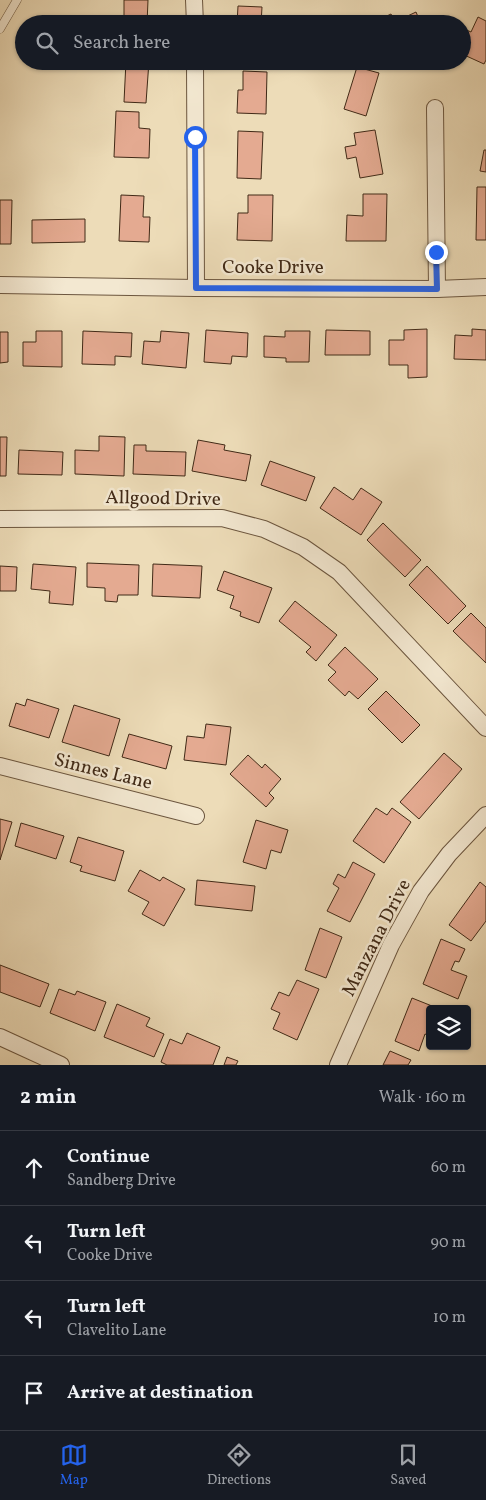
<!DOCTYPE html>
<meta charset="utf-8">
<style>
:root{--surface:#171b24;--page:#20242c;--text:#f1f3f6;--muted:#9ea1a6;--line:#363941;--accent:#2563eb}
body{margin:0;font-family:Vollkorn,serif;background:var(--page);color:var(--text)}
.controls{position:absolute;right:15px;bottom:15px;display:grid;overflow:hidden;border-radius:5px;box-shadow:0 1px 4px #0004}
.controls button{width:45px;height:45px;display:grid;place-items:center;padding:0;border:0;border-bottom:1px solid var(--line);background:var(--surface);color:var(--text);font:25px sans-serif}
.stop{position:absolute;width:15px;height:15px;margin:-11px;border:4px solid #2563eb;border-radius:50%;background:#fff}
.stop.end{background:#2563eb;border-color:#fff;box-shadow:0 1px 5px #0008}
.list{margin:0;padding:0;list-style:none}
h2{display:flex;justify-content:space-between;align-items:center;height:65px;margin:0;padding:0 20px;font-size:21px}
h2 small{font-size:16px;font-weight:400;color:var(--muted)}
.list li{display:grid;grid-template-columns:32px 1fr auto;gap:15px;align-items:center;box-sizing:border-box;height:75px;padding:0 20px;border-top:1px solid var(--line)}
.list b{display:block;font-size:19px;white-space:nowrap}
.list p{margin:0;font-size:16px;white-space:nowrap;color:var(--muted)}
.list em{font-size:16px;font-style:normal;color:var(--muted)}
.icon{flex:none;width:28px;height:28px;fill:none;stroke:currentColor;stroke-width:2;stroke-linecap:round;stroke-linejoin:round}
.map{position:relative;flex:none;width:486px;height:1065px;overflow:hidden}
.search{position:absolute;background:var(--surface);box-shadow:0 1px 4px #0004;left:15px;right:15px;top:15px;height:55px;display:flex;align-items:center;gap:12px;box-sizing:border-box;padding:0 18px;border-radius:28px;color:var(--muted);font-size:19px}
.sheet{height:365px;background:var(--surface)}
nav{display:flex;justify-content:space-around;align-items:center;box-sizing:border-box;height:70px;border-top:1px solid var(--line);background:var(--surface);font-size:14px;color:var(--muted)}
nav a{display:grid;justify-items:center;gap:2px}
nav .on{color:var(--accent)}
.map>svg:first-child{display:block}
.building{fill:#e4aa91;stroke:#412a17}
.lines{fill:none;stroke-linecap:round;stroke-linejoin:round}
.service-casing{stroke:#6c563f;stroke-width:9}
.minor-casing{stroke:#6c563f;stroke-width:18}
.service{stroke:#f3e8d1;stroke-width:8}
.minor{stroke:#f3e8d1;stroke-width:16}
.route{stroke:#2563eb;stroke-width:6}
.labels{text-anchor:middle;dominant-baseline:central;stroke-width:5;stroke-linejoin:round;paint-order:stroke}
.street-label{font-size:19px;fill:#412a17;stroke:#f3e8d1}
</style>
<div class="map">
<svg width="486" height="1065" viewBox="0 0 486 1065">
<rect width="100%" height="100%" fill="#eddcb8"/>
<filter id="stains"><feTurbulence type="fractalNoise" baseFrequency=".004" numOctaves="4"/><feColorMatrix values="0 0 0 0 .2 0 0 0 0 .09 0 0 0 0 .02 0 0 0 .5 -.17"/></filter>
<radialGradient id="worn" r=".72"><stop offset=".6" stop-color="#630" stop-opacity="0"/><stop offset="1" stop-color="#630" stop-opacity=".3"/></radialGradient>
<!-- building -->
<g class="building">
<polygon points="124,0 148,0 147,24 124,24"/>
<polygon points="238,6 262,7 261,24 237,24"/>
<polygon points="416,12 421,24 372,23 391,14 395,22"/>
<polygon points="478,17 486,21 486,60 484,64 462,54 462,28 471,32"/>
<polygon points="126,61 149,61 146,103 124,102"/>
<polygon points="357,67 379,73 366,116 344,109"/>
<polygon points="243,71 267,72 266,114 237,113 238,90 243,90"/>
<polygon points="116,111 139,112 139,128 150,129 149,158 114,157"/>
<polygon points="375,130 383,174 360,178 356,157 347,159 345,147 356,145 354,133"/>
<polygon points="238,131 263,132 261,179 237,178"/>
<polygon points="484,150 486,150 486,172 480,171"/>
<polygon points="477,187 486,187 486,240 476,240"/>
<polygon points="363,194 387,194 386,241 346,241 347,215 363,216"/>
<polygon points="121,195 144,196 143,217 150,217 149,242 119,241"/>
<polygon points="248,195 273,195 272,241 237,240 238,213 248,213"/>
<polygon points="0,200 12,200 11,244 0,244"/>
<polygon points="85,219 85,242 32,243 32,220"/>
<polygon points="427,329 427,377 408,378 408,365 389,365 389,340 404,340 404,330"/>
<polygon points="472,329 486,330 486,360 454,359 455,335 472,336"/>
<polygon points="206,330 248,333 247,357 232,356 231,364 204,362"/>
<polygon points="326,330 370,331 370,355 325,355"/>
<polygon points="36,331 62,331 62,367 23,366 23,342 36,342"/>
<polygon points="83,331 132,333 131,357 115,356 115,365 82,364"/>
<polygon points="161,331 189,333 186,368 142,364 144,341 160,342"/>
<polygon points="285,331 310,331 309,362 286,362 286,358 264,357 264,336 285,337"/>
<polygon points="0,332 8,332 8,362 0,363"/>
<polygon points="99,436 125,437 124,476 75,474 75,450 99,451"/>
<polygon points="0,437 7,437 6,476 0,476"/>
<polygon points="198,440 225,445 224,450 251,455 246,481 192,471"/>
<polygon points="134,445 146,445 146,451 186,452 185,476 133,474"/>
<polygon points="19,450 63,452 62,475 18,474"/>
<polygon points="270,461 315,477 306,501 261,485"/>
<polygon points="334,487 353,500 361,488 382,502 361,535 320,508"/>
<polygon points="383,523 421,560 405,577 367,540"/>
<polygon points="87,563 139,565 138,595 118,595 117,602 105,601 105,588 87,587"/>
<polygon points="33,564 76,567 73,605 49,603 50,591 31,589"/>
<polygon points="153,564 202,566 200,598 152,596"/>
<polygon points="0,566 17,567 16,591 0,591"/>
<polygon points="427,566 466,606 448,624 409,585"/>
<polygon points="224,571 272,588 259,623 240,616 241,612 230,608 234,596 217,590"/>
<polygon points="295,601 337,635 316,661 306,652 311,647 279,621"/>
<polygon points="471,613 486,628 486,663 453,631"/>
<polygon points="345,647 378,679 358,699 349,691 345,696 328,680 336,672 328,665"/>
<polygon points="386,691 420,725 402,743 368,709"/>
<polygon points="27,699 59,709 49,738 9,726 16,703 25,706"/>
<polygon points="74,705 120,719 109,756 62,742"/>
<polygon points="206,724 231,727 226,765 184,760 187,736 204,738"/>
<polygon points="129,734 172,746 166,769 122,757"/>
<polygon points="444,753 462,769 419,819 400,802"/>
<polygon points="248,755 262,768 265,764 281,779 269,793 274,798 266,807 230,774"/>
<polygon points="376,808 387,815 392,808 411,822 384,863 353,841"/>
<polygon points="0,819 12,822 0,860"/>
<polygon points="256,820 288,830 281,853 271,850 266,869 243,862"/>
<polygon points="21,823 64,836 56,859 15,846"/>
<polygon points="78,837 124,851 115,881 80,871 82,866 70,862"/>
<polygon points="353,862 375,874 350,922 327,911 339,888 333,884 338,874 345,878"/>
<polygon points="140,870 160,881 163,877 185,889 164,926 142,914 149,902 128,891"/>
<polygon points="197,880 255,886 252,911 195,905"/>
<polygon points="480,882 486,887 486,921 471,941 449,925"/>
<polygon points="320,928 342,937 326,978 305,970"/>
<polygon points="441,939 465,949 459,962 455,961 451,970 467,976 458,999 423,984"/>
<polygon points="0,965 49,984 40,1007 0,992"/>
<polygon points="297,980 319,989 297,1040 273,1029 280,1013 271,1009 279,992 289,996"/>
<polygon points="59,989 75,995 77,991 106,1002 95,1031 50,1013"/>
<polygon points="412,998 437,1008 430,1009 430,1036 425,1034 419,1051 395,1041"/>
<polygon points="117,1004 150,1018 146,1026 164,1034 154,1057 104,1037"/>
<polygon points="187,1033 220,1047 213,1065 167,1065 161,1062 170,1039 182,1044"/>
<polygon points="390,1051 411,1060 408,1065 383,1065"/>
<polygon points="227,1057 238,1061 236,1065 224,1065"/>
</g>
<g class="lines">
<!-- service casing -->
<g class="service-casing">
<polyline id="service" points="0,29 17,0"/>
</g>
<!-- minor casing -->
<g class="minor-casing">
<g id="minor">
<polyline points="194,0 195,24"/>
<polyline points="195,61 196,288"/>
<polyline points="435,108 437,289"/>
<polyline points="0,285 196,288 437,289 486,287"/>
<polyline points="0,519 222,518 264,529 303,547 339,572 486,728"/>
<polyline points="0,766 196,816"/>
<polyline points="0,1037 61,1065"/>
<polyline points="338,1065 391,945 421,891 449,854 486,815"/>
</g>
</g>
<!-- service -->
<use href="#service" class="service"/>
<!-- minor -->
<use href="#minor" class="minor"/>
</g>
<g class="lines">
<!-- route -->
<polyline class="route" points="195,137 196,288 437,289 436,252"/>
</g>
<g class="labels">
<!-- street labels -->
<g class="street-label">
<text x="273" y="268">Cooke Drive</text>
<text transform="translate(163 499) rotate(1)">Allgood Drive</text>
<text transform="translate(103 772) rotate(14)">Sinnes Lane</text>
<text transform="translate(377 938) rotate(-63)">Manzana Drive</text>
</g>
</g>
<rect width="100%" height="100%" filter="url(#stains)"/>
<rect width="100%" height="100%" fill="url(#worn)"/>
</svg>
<div class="controls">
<button><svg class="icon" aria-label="layers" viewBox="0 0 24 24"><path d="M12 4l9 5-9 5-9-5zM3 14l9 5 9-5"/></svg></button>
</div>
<div class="stop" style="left:195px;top:137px"></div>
<div class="stop end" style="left:436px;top:252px"></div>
<div class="search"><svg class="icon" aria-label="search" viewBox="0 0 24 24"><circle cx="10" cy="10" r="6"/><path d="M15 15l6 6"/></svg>Search here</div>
</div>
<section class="sheet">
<h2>2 min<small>Walk · 160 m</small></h2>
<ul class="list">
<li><svg class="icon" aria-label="ahead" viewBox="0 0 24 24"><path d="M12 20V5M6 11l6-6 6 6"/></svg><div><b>Continue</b><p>Sandberg Drive</p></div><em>60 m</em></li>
<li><svg class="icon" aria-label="left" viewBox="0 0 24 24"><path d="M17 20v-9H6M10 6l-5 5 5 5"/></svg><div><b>Turn left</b><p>Cooke Drive</p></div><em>90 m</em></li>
<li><svg class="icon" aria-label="left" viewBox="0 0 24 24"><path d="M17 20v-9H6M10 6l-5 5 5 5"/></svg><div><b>Turn left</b><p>Clavelito Lane</p></div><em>10 m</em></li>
<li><svg class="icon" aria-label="arrive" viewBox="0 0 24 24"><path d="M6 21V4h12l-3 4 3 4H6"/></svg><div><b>Arrive at destination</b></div></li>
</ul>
</section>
<nav>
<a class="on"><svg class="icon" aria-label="map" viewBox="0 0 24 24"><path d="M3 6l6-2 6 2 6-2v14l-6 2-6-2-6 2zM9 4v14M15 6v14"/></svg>Map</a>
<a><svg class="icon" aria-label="directions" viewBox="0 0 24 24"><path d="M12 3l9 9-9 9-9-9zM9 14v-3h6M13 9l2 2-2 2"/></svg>Directions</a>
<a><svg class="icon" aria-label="saved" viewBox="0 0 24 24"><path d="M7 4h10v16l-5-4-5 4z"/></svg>Saved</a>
</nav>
